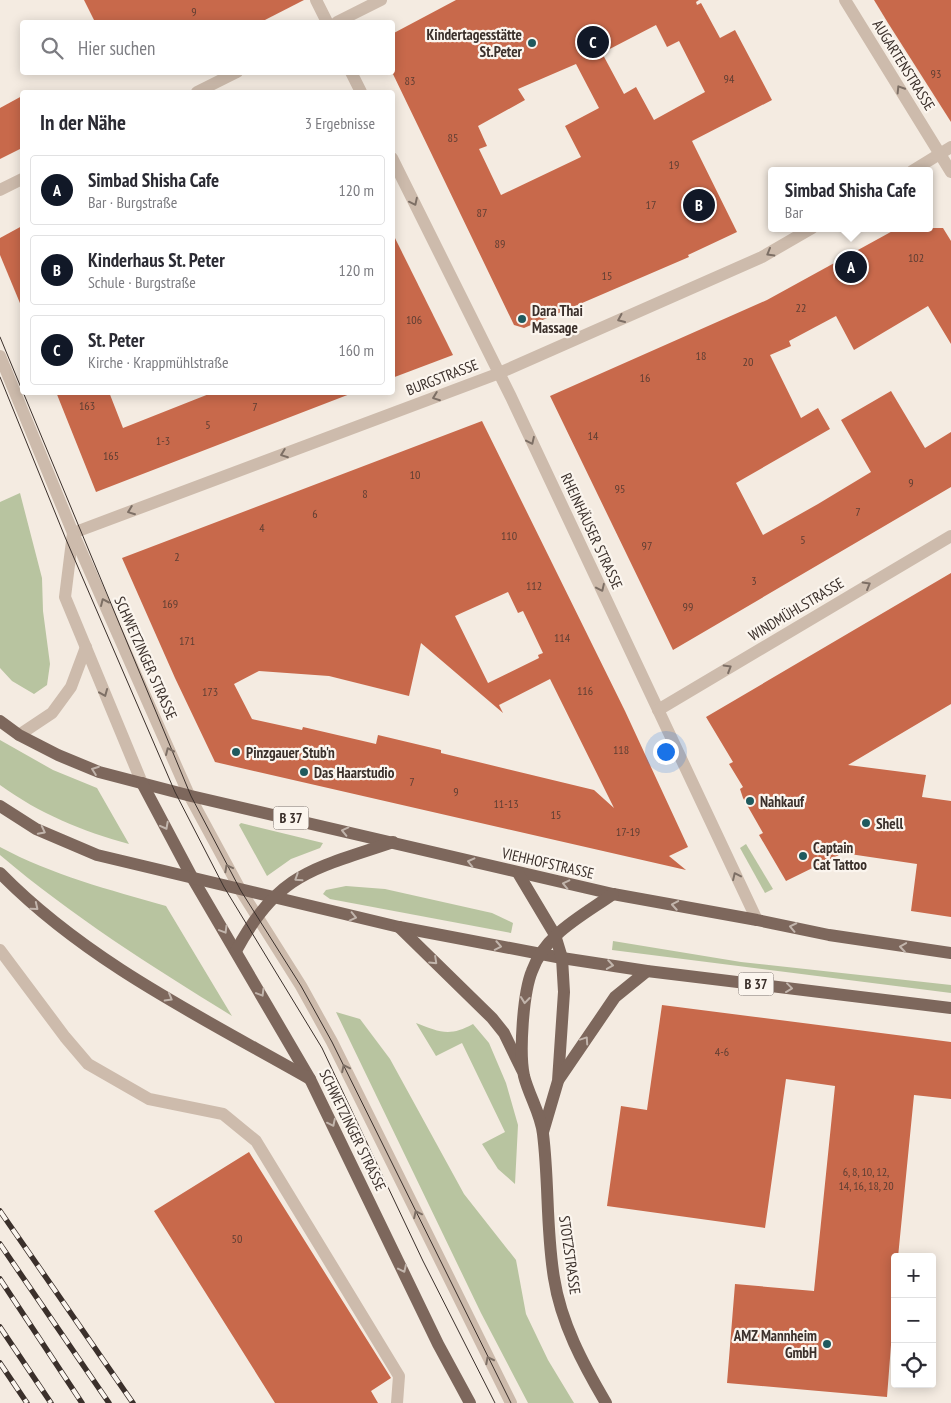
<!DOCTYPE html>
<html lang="de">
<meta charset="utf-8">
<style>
:root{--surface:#fff;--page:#f7f7f7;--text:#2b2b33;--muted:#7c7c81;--line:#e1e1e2;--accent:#111827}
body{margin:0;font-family:"PT Sans Narrow",sans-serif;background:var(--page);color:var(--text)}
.controls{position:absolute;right:15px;bottom:15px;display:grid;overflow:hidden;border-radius:5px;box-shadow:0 2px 12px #0003}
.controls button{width:45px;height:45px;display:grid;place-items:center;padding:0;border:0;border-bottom:1px solid var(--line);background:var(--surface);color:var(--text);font:25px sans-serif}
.you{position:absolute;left:665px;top:751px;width:18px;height:18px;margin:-12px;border:4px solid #fff;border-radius:50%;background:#1a73e8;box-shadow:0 0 0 8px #1a73e833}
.badge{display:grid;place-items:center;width:32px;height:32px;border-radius:50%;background:var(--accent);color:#fff;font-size:16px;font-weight:700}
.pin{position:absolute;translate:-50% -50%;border:2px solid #fff;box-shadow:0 1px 5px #0006}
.popup{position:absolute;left:768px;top:167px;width:165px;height:65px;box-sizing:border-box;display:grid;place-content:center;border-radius:5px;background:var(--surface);filter:drop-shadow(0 1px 4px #0005);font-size:16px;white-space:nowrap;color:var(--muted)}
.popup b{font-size:19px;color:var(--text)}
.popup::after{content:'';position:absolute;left:50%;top:100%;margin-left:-10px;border:10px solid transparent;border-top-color:var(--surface)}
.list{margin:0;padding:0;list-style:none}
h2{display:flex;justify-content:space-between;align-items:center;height:65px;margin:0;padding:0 20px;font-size:21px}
h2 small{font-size:16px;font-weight:400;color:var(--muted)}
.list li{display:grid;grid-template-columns:32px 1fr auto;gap:15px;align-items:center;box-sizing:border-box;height:70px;margin:0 10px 10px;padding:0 10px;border:1px solid var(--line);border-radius:5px}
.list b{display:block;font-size:19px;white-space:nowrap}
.list p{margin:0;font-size:16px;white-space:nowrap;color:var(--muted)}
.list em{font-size:16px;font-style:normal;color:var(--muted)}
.icon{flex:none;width:28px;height:28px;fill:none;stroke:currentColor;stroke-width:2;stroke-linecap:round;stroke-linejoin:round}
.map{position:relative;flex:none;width:951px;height:1403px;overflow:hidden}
.search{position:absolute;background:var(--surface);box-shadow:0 2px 12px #0003;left:20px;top:20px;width:375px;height:55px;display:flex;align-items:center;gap:12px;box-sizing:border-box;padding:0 18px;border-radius:5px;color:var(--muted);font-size:19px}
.panel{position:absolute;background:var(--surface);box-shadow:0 2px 12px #0003;left:20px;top:90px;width:375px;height:305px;border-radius:5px}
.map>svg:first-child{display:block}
.green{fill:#b8c4a0}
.building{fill:#c8694b;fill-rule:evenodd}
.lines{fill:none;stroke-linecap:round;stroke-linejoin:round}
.service{stroke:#cdbbac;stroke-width:12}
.minor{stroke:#cdbbac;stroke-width:12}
.tertiary{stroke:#cdbbac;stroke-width:12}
.primary{stroke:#7d675c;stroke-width:12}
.tram{stroke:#3b302b;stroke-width:1}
.rail-casing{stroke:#3b302b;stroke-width:5.5}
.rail{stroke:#fbf5ee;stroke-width:4;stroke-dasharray:11;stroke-linecap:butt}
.oneway{stroke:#7d6f65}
.oneway2{stroke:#c2b5ac}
.poi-dot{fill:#1f5a5e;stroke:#fbf5ee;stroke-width:2}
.labels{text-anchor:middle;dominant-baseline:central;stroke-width:4.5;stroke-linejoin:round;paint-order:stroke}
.number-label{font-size:12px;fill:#5e3e33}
.shield{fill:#fbf5ee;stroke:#756b66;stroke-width:1}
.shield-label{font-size:14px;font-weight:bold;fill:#3b302b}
.poi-label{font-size:15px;font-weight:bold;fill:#3b302b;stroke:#fbf5ee;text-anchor:start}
.street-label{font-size:15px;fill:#3b302b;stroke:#fbf5ee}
</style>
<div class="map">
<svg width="951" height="1403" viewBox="0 0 951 1403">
<rect width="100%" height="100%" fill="#f4ebe1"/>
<!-- green -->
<g class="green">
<polygon points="20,493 42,578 43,611 50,664 47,685 34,694 12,681 0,668 0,502"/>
<path d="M0,740L53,770L97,788L129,844C82,831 40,814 0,785Z"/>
<polygon points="241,823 323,843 320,848 291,859 267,876 239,825"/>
<polygon points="746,844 773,889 765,893 740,848"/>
<path d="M0,847C52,875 110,890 166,906L232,1016C151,966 72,916 0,855Z"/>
<polygon points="346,886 385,889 492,913 513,923 511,933 330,899 323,894 326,890"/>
<polygon points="613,941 741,962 951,985 951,993 612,950"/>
<polygon points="336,1012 360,1019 390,1059 464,1194 516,1260 526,1314 548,1360 574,1403 528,1403 481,1313"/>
<path d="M416,1023C439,1032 450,1037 473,1024L489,1043L506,1083L518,1125L515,1184L498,1169L482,1144L505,1132L462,1043L436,1056Z"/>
</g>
<!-- building -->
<g class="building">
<polygon points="84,0 304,0 261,22 95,22"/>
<path d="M456,0H699L696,2L697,5L701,3L720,38L735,30L772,100L692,141L737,232L688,255L689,257L524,328L514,325L392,72V34ZM656,25L667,47L679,41L705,92L654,120L636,87L624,94L602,53ZM576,64L599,108L565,126L581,157L501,195L479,149L487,146L478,126L525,100L518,89Z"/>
<polygon points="874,0 951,0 951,122 888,23"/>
<polygon points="22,96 22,148 0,159 0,108"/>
<polygon points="22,226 22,308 0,255 0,238"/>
<polygon points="898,228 943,228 951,241 951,344 928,306 854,350 836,316 789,341 791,346 770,355 801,418 818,408 830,429 736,483 763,535 818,504 871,472 841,420 891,391 925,448 951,432 951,487 673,650 550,396 767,300"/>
<polygon points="392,232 453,355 392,378"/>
<polygon points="56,392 109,392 123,428 214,392 350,392 350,394 96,492"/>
<path d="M482,421L625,711L688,847L669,856L686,870L215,762L175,678L122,558ZM508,592L518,613L523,611L543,653L538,655L539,658L488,683L455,616ZM421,643L503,713L499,705L550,679L614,808L594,790L441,753V750L378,735L376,744L303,727L302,730L252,719L234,684L259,671L329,676L409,696Z"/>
<polygon points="951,573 951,704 848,765 926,775 922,797 951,801 951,917 911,911 917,864 843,853 786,881 759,835 763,833 743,798 740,789 743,787 729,764 733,762 706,717"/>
<polygon points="662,1005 951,1042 951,1099 914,1095 898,1257 895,1257 895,1293 887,1397 727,1383 735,1284 814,1291 835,1086 786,1079 765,1228 607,1206 621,1106 647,1110"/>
<polygon points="249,1152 391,1378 371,1391 378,1403 275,1403 154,1211"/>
</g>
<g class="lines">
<!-- service -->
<g class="service">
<polyline points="189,795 241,891 301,986 332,1042 511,1403"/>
<polyline points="0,950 65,1037 88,1064 149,1099 223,1114 256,1141 399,1376 397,1403"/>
</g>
<!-- minor -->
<g class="minor">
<polyline points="316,0 327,22"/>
<polyline points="845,0 951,172"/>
<polyline points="337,22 381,0"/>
<polyline points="351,72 361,92"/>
<polyline points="197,92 237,72"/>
<polyline points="392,158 511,397 757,920"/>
<polyline points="912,171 951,147"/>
<polyline points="0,190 22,179"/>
<polyline points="73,533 497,374 762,257 812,228"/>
<polyline points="658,710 951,536"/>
</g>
<!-- tertiary -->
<g class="tertiary">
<polyline points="0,356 73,533 189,795"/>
<polyline points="73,533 65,597 142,783"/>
<polyline points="19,735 52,713 71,687 86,647"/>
</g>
<!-- primary -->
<g class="primary">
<polyline points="0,721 19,735 58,755 99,772 191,796 613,894 757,920 829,935 951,953"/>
<polyline points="142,783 193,879 310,1079 438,1344 470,1403"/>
<polyline points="0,806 36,829 97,855 399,927 562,958 647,971 951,1008"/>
<path d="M0,873C87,962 203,1018 310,1079"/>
<polyline points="518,873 555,935 562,958 564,992 558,1081 543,1132"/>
<polyline points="399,927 492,1018 504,1033 522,1070"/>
<path d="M236,951C278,872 314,869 393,842"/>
<polyline points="559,1079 615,997 647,971"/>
<path d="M606,1403C583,1364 561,1323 554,1278C546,1230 549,1182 543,1134C541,1114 529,1096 524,1076C519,1053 523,993 532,971C545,934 582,916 613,894"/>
</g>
<!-- tram -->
<g class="tram">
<polyline points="0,337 22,390"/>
<polyline points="0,377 65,537 175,792 224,887 322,1048 423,1261 495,1403"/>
<polyline points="23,392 191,796 241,891 301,986 332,1042 511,1403"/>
</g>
<!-- rail casing -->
<g class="rail-casing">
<g id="rail">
<polyline points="0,1211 133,1403"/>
<polyline points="0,1244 109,1403"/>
<polyline points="0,1279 82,1403"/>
<polyline points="0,1327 51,1403"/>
<polyline points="0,1363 27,1403"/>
</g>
</g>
<!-- rail -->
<use href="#rail" class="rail"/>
</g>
<!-- one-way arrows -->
<defs><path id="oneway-chevron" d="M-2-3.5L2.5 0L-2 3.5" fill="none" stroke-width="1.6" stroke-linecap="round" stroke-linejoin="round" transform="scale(1.25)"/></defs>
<g class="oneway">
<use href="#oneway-chevron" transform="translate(900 89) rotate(-122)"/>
<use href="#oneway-chevron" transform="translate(414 202) rotate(64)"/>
<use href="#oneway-chevron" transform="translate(770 253) rotate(150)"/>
<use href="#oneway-chevron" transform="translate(621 319) rotate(156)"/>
<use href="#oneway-chevron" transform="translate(436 397) rotate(159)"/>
<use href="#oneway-chevron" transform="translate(531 441) rotate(65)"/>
<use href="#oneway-chevron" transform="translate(284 454) rotate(159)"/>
<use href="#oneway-chevron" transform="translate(131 511) rotate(159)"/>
<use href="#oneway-chevron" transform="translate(867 585) rotate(-30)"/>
<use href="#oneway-chevron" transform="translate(601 588) rotate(65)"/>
<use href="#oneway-chevron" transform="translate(104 602) rotate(-114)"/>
<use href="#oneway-chevron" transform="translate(728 668) rotate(-31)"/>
<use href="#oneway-chevron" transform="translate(104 693) rotate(68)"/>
<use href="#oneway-chevron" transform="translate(169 751) rotate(-114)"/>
<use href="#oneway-chevron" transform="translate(228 868) rotate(-118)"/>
<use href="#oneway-chevron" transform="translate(736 876) rotate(-115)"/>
<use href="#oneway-chevron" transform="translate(345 1068) rotate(-116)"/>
<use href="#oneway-chevron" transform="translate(417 1214) rotate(-116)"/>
<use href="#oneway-chevron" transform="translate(489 1360) rotate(-117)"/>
</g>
<g class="oneway2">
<use href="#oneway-chevron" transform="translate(95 770) rotate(-160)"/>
<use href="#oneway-chevron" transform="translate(165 826) rotate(62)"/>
<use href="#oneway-chevron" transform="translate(42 831) rotate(27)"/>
<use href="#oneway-chevron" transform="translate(345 831) rotate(-167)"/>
<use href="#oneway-chevron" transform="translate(471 862) rotate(-166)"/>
<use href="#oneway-chevron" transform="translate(298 878) rotate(147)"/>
<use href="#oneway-chevron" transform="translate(566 884) rotate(-167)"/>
<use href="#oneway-chevron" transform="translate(675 905) rotate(-170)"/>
<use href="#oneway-chevron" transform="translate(35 907) rotate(39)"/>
<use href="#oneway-chevron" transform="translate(353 917) rotate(13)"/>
<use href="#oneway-chevron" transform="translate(793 927) rotate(-168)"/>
<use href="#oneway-chevron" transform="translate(224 930) rotate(59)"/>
<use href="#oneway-chevron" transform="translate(498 946) rotate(11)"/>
<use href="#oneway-chevron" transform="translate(903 947) rotate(-171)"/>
<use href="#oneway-chevron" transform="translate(434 961) rotate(43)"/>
<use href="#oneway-chevron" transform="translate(610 965) rotate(9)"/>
<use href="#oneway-chevron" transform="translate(789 988) rotate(7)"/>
<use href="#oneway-chevron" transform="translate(261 993) rotate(59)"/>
<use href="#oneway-chevron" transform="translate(169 998) rotate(30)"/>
<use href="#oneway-chevron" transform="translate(525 1000) rotate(96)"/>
<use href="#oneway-chevron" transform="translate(585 1040) rotate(-56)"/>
<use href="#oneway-chevron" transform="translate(332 1123) rotate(64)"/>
<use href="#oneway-chevron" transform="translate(403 1269) rotate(65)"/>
</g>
<!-- markers -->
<g class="poi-dot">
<circle cx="532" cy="43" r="5"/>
<circle cx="522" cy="319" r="5"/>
<circle cx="236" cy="752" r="5"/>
<circle cx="304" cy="772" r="5"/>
<circle cx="750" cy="801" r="5"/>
<circle cx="866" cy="823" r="5"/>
<circle cx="803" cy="856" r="5"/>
<circle cx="827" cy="1344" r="5"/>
</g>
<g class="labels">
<!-- number labels -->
<g class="number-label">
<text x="194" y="11">9</text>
<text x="936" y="73">93</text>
<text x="729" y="78">94</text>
<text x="410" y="80">83</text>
<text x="453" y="137">85</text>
<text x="674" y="164">19</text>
<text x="651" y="204">17</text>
<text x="482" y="212">87</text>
<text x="500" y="243">89</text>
<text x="916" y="257">102</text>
<text x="607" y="275">15</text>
<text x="801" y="307">22</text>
<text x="414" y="319">106</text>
<text x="701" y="355">18</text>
<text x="748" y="361">20</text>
<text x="645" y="377">16</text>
<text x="87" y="405">163</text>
<text x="255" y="406">7</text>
<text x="208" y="424">5</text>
<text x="593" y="435">14</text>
<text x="163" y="440">1-3</text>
<text x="111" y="455">165</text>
<text x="415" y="474">10</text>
<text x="911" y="482">9</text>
<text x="620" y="488">95</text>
<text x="365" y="493">8</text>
<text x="858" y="511">7</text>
<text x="315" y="513">6</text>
<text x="262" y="527">4</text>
<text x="509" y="535">110</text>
<text x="803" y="539">5</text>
<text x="647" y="545">97</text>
<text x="177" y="556">2</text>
<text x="754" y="580">3</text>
<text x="534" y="585">112</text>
<text x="170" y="603">169</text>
<text x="688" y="606">99</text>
<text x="562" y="637">114</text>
<text x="187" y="640">171</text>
<text x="585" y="690">116</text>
<text x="210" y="691">173</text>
<text x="621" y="749">118</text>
<text x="412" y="781">7</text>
<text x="456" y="791">9</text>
<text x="506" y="803">11-13</text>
<text x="556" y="814">15</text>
<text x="628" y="831">17-19</text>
<text x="722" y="1051">4-6</text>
<text x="866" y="1171">6, 8, 10, 12,<tspan x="866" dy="14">14, 16, 18, 20</tspan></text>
<text x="237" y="1238">50</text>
</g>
<!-- shield labels -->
<g class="shield">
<rect x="273.5" y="806.5" width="35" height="23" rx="4"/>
<rect x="738.5" y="972.5" width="35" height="23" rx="4"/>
</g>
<g class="shield-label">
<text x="291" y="818">B 37</text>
<text x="756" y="984">B 37</text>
</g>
<!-- poi labels -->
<g class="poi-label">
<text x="522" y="34" text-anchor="end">Kindertagesstätte<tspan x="522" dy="17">St.Peter</tspan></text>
<text x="532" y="310">Dara Thai<tspan x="532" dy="17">Massage</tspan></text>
<text x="246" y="752">Pinzgauer Stub'n</text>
<text x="314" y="772">Das Haarstudio</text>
<text x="760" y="801">Nahkauf</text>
<text x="876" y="823">Shell</text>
<text x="813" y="847">Captain<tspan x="813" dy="17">Cat Tattoo</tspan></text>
<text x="817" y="1335" text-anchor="end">AMZ Mannheim<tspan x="817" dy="17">GmbH</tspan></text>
</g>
<!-- street labels -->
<g class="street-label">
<text transform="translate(904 65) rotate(58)">AUGARTENSTRASSE</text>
<text transform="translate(442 377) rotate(-21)">BURGSTRASSE</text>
<text transform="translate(592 531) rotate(65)">RHEINHÄUSER STRASSE</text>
<text transform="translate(796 609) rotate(-31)">WINDMÜHLSTRASSE</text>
<text transform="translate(146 658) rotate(66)">SCHWETZINGER STRASSE</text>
<text transform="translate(548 863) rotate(13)">VIEHHOFSTRASSE</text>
<text transform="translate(353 1130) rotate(64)">SCHWETZINGER STRASSE</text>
<text transform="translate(570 1255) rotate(82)">STOTZSTRASSE</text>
</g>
</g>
</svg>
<div class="controls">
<button>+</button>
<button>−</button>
<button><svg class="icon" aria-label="locate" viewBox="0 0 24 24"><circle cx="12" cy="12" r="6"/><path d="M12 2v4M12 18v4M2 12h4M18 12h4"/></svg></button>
</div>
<div class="you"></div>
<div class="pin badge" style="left:851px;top:267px">A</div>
<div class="popup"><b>Simbad Shisha Cafe</b>Bar</div>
<div class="pin badge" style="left:699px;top:205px">B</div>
<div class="pin badge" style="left:593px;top:42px">C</div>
<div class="search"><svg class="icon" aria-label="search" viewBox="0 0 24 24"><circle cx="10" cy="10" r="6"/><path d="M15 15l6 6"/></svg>Hier suchen</div>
<section class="panel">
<h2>In der Nähe<small>3 Ergebnisse</small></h2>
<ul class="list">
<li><span class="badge">A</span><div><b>Simbad Shisha Cafe</b><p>Bar · Burgstraße</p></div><em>120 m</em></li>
<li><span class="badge">B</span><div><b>Kinderhaus St. Peter</b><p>Schule · Burgstraße</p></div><em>120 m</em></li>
<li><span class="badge">C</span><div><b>St. Peter</b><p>Kirche · Krappmühlstraße</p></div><em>160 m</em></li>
</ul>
</section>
</div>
